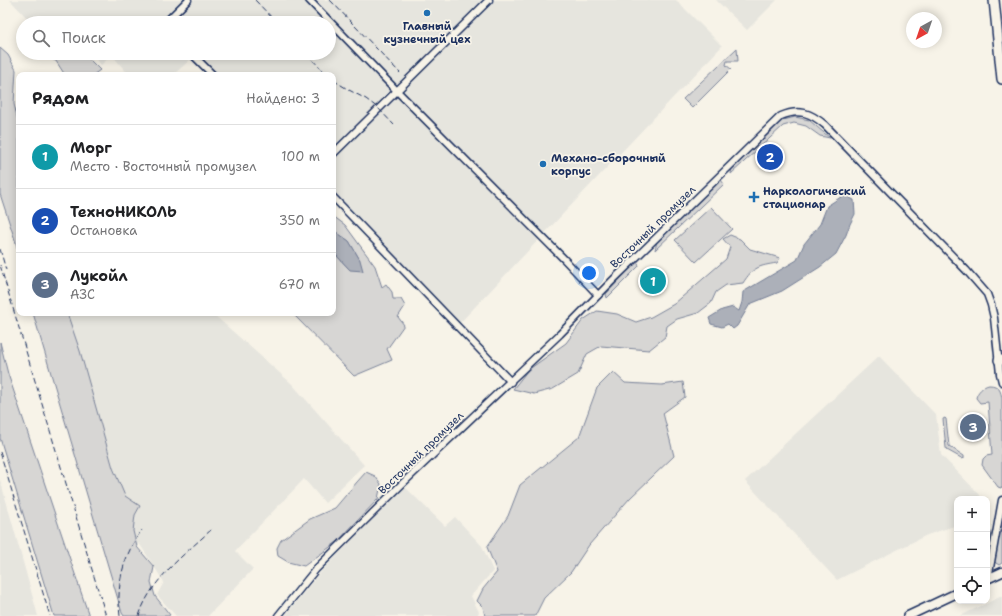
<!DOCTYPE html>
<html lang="ru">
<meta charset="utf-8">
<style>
:root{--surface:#fff;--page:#f2f2f2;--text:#202124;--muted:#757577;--line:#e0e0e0;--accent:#111827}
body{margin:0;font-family:"Shantell Sans",sans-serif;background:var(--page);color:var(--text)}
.controls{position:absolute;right:12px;bottom:12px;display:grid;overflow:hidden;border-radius:8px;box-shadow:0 2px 10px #0003}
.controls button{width:36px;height:36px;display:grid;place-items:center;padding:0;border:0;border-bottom:1px solid var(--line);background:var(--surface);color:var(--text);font:20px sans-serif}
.compass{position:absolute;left:906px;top:12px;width:36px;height:36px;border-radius:50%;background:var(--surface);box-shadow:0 2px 10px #0003;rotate:220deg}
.you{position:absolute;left:589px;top:273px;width:14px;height:14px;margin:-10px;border:3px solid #fff;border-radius:50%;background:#1a73e8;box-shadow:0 0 0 6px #1a73e833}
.badge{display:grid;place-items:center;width:26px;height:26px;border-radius:50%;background:var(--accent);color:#fff;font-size:13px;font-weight:700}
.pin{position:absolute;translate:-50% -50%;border:2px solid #fff;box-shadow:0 1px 4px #0006}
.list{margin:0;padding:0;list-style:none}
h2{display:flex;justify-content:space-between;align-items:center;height:52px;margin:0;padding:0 16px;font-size:17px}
h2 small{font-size:13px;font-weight:400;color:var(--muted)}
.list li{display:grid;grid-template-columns:26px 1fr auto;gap:12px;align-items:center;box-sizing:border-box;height:64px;padding:0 16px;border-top:1px solid var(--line)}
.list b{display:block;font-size:15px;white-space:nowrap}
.list p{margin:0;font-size:13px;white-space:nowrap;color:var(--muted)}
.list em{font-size:13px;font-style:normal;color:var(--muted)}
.icon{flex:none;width:22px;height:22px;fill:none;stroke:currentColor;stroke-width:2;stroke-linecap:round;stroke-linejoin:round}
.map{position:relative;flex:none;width:1002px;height:616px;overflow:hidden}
.search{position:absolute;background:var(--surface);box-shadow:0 2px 10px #0003;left:16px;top:16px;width:320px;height:44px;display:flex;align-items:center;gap:10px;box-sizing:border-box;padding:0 14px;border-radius:22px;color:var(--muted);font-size:15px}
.panel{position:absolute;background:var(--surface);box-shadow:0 2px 10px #0003;left:16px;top:72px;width:320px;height:244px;border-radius:8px}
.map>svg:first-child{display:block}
.built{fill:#e6e5de}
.green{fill:#d7d6d4;stroke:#798299}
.water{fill:#acb0b9;stroke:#727c95}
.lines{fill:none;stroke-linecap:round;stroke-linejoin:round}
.minor-casing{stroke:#1b2f5e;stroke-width:9}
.major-casing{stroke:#1b2f5e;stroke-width:11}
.highway-casing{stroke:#1b2f5e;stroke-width:12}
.minor{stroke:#f7f3e8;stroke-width:6}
.major{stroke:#f7f3e8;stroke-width:8}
.highway{stroke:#f7f3e8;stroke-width:9}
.rail{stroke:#1b2f5e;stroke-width:1;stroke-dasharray:6 3;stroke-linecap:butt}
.poi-dot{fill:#1f6fb2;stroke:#f7f3e8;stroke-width:1.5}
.labels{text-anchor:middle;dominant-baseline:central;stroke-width:3.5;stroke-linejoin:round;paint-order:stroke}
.poi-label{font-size:11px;font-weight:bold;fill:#1b2f5e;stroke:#f7f3e8;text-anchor:start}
.street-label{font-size:11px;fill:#1b2f5e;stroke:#f7f3e8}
</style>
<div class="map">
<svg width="1002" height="616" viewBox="0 0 1002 616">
<rect width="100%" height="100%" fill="#f7f3e8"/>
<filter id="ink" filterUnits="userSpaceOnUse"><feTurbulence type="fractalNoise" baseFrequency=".025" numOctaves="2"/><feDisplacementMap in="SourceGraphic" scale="8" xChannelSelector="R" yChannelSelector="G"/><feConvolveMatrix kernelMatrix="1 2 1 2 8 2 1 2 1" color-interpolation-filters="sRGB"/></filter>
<g filter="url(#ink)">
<!-- built -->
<g class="built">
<polygon points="10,0 676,0 722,46 455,328 333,203 333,75 207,75 191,59 173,75 129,75 112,55 101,65 91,53 329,53 329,23 47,23 28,19"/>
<polygon points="716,0 777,0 747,30"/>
<polygon points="67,313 212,313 292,384 364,465 325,503 304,479 235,551 253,569 208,616 176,616 157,595 164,582 139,543 132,558 130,526"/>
<polygon points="879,356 936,415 941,455 980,495 979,499 957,499 957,525 927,535 837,580 745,481"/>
<polygon points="0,479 38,616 0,616"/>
<polygon points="405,487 445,526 455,517 482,546 493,571 471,596 479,612 477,616 285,616 318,575"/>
<polygon points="1002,596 1002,616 960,616"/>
</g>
<!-- green -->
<g class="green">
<polygon points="0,48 8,55 16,70 14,104 19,125 19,256 16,243 0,194"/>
<polygon points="737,48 738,61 727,61 726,65 731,69 692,108 683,99"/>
<polygon points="39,53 83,53 100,70 93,75 65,75 56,61"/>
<polygon points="795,117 809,120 830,138 820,136 806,126 794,123 783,126 731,174 732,168 780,121"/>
<polygon points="721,180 724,184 655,250 657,241"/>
<polygon points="711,207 732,229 696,262 675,240"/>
<polygon points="333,216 345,225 375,266 382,287 386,284 392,292 393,299 401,299 405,306 398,317 404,325 387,349 392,360 354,376 292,313 333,313 333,255 337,256 350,270 360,260 349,241 333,230"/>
<path d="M730,235L740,239L750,249L780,258L777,263C759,266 753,267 743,283L726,285L716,292L711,303L698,313L677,319L667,326L665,337L649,350L601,346L587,354L578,374L553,389L534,394L513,389L528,370L566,343L583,320L597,311L617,314L636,322L651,317L674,304L726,259L730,247L723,239Z"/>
<polygon points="637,261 639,266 607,298 606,294"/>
<polygon points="33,313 67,313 80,351 113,468 125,496 140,506 135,515 133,531 137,547 154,567 151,582 155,596 170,615 168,616 124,616 122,613"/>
<polygon points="0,342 8,374 89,616 54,616 0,438"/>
<polygon points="613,372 625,383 662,385 683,382 685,397 663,413 674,456 630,498 589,545 571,572 544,598 535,616 485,616 483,607 477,601 483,589 497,572 487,547 508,516 520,485 579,437 597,388"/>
<path d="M989,385C999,385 1001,391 1002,399V487L1001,488L998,487L982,465L983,459L986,456L992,455L988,402L980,403L976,398C977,392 983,386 989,385Z"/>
<polygon points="945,418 946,419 949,446 964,456 964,458 963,459 947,450 946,448 943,419"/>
<polygon points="366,472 375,476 381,484 378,499 337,542 304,566 288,562 278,556 277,548 281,540 310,519 335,508 357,482"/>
<polygon points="1002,521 1002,563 999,565 993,561"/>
</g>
<!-- water -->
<g class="water">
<polygon points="844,195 854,200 855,214 850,224 846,235 836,254 820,267 782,291 750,304 737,326 733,329 728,324 722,327 711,324 709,318 722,310 733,307 739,311 742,302 743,292 797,260 804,244 820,224 827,206"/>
<polygon points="333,230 349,241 360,260 363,271 350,270 337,256 333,255"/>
</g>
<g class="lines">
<!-- minor casing -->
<g class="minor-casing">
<g id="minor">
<polyline points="309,0 397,91 564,259 598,295"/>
<polyline points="165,23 188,0"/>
<polyline points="191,53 213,75"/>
<polyline points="333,154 489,0"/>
<polyline points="333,197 511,382"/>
<polyline points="988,579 1002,500"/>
<path d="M278,616L316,569L403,483L560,334L613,280L781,116C799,108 811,113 825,125L966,270L987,294L991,305L994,318L1000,374L1002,382"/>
</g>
</g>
<!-- major casing -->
<g class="major-casing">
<g id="major">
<polyline points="987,579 1002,572"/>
<polyline points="908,616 957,593"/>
</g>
</g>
<!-- highway casing -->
<g class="highway-casing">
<g id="highway">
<polyline points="994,0 1002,79"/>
<polyline points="999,360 1002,360"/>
</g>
</g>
<!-- minor -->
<use href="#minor" class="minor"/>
<!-- major -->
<use href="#major" class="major"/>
<!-- highway -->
<use href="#highway" class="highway"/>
<!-- rail -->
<g class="rail">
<polyline points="255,0 277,23"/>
<polyline points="330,0 400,73"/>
<polyline points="306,53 327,75"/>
<polyline points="333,80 349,90 366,99 378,108 394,125"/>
<polyline points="0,249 6,270"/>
<polyline points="0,265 106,616"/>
<polyline points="0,452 50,616"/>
<path d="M120,616C116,586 123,555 142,530"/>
<path d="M139,616C151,579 184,555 212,529"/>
</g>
</g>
</g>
<!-- markers -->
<g class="poi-dot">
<circle cx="427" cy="13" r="4"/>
<circle cx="543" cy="164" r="4"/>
<path d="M752 191h4v4h4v4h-4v4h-4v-4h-4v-4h4z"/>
</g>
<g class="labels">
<!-- poi labels -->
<g class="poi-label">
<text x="427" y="26" text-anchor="middle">Главный<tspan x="427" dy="13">кузнечный цех</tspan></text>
<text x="551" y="158">Механо-сборочный<tspan x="551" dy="13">корпус</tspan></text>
<text x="763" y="191">Наркологический<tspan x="763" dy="13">стационар</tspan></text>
</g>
<!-- street labels -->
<g class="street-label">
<text transform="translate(653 227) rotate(-44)">Восточный промузел</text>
<text transform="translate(421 453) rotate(-44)">Восточный промузел</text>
</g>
</g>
</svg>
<div class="controls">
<button>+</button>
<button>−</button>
<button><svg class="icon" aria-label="locate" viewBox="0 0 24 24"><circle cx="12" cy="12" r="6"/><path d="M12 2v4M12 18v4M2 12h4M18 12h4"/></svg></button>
</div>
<svg class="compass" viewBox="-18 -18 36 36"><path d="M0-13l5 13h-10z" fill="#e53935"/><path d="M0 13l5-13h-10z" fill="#757577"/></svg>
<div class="you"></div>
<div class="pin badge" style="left:653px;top:281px;background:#0f9aa8">1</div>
<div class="pin badge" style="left:770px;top:157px;background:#1a4fb4">2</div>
<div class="pin badge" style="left:973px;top:427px;background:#5c6f8a">3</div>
<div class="search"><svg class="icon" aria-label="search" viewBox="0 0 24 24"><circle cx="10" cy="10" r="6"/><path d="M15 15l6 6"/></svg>Поиск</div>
<section class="panel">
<h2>Рядом<small>Найдено: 3</small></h2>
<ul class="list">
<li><span class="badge" style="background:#0f9aa8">1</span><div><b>Морг</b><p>Место · Восточный промузел</p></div><em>100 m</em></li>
<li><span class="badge" style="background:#1a4fb4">2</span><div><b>ТехноНИКОЛЬ</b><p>Остановка</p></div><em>350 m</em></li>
<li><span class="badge" style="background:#5c6f8a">3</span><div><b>Лукойл</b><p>АЗС</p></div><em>670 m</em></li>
</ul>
</section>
</div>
